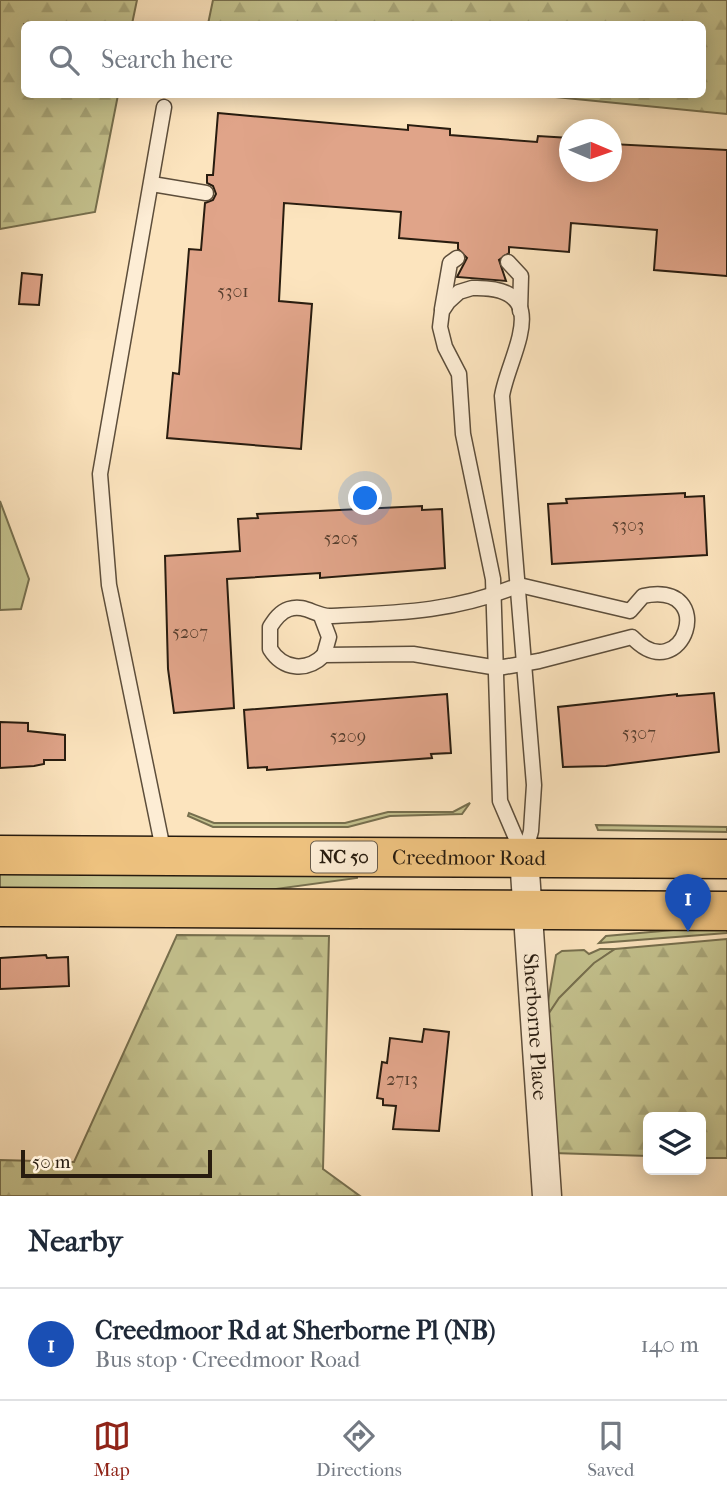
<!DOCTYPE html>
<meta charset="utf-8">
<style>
:root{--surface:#fff;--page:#f6f6f7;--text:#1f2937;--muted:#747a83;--line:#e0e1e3;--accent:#8f2418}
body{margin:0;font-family:"IM FELL French Canon",serif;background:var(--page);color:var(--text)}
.controls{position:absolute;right:21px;bottom:21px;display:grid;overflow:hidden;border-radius:10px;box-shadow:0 4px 18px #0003}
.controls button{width:63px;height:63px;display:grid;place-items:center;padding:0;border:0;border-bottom:2px solid var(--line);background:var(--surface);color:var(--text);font:35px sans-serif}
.compass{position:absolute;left:559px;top:119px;width:63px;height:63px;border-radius:50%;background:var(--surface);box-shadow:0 4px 18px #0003;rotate:92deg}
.scale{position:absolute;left:21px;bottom:18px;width:191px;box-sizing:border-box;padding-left:7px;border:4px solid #281c0f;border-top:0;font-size:19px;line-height:24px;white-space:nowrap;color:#281c0f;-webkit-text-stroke:5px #fdedd5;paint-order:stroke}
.you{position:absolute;left:366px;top:499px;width:24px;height:24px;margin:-18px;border:5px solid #fff;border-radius:50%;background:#1a73e8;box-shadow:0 0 0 10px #1a73e833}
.badge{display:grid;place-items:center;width:46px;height:46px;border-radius:50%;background:var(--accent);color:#fff;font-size:23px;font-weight:700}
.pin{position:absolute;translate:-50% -58px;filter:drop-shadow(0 2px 4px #0008)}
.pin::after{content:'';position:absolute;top:37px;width:24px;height:21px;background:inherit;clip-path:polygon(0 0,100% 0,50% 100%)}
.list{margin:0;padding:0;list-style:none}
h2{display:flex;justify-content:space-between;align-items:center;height:91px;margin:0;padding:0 28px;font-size:30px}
h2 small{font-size:23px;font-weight:400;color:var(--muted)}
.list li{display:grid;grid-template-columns:46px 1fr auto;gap:21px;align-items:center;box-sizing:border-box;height:112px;padding:0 28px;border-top:2px solid var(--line)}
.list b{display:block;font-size:26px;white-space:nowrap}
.list p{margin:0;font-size:23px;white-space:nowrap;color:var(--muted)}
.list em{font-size:23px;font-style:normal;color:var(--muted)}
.icon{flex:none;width:38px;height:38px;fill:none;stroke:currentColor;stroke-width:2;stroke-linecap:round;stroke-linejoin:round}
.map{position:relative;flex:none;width:727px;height:1196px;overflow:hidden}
.search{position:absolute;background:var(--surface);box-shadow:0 4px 18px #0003;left:21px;right:21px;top:21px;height:77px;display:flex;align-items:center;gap:18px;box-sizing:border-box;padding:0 24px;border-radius:10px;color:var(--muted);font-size:26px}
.sheet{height:203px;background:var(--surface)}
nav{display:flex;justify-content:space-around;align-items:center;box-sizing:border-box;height:98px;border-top:2px solid var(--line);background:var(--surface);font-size:19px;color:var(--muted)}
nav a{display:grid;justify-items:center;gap:4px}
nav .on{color:var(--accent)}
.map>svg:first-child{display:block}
.grass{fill:#c4c28e;stroke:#766f4e;stroke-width:2}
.forest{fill:url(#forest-firs);stroke:#766f4e;stroke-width:2}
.building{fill:#e0a489;stroke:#281c0f;stroke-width:2}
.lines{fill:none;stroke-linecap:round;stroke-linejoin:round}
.service-casing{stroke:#5d4e3b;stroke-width:17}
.minor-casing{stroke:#5d4e3b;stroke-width:31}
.primary-casing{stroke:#281c0f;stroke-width:41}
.service{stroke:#fdedd5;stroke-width:14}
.minor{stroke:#fdedd5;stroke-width:28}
.primary{stroke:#eec27f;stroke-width:38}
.labels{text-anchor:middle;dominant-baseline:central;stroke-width:5;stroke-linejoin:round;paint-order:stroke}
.number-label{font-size:18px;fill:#563e2e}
.shield{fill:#fdedd5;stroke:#685b4a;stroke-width:2}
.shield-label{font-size:19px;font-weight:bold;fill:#281c0f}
.street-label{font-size:21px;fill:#281c0f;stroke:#fdedd5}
</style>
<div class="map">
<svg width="727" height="1196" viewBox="0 0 727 1196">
<defs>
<pattern id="forest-firs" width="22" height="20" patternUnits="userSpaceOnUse" patternTransform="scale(1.75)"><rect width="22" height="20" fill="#c4c28e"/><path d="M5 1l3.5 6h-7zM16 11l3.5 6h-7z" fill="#a8a679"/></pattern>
</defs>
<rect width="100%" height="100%" fill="#fce4be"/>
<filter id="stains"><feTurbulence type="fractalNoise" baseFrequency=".00286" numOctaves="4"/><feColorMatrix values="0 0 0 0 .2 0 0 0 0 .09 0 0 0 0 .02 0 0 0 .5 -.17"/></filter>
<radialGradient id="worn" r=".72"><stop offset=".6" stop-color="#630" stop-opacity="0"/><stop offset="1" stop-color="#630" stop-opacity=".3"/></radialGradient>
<!-- grass -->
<g class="grass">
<polygon points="0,501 29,579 21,609 0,610"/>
<polygon points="470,803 462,814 390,816 348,827 213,827 188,816 189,813 214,823 345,823 388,812 453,812"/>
<polygon points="596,825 727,827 727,832 598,830"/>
<polygon points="0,869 357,871 357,878 231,895 0,893"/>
<polygon points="707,927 727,927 727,933 599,943 606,936"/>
<path d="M600,949H615C587,967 564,991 545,1019L556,955L562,951L584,950L589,954Z"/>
</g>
<!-- forest -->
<g class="forest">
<polygon points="0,0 137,0 132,24 24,24 24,94 118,95 95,212 0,229"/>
<polygon points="213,0 727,0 727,114 535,95 702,94 702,24 208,24"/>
<polygon points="177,935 329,936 323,1169 360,1196 0,1196 0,1160 74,1162"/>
<polygon points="727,939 727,1158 701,1158 701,1117 648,1117 648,1156 553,1153 545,1019 559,998 594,963 615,949"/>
</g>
<!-- building -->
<g class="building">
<polygon points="218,113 408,130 408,125 450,129 450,135 537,142 538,136 570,138 570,172 612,172 612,144 727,150 727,276 654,270 657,230 571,223 569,252 509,247 509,253 499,260 506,281 457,277 467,258 458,249 458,243 399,238 401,212 284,203 279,301 312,304 301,449 167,438 173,373 179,374 189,249 201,250 205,203 213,200 216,194 213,186 207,183 207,175 213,175"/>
<polygon points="22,273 42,275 39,305 19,304"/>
<polygon points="685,493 685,497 704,496 707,555 552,564 548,504 567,503 566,499"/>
<polygon points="422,506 422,510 442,509 445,568 320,578 320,573 227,579 234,708 174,713 168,669 165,556 240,551 238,519 258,518 257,514"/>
<polygon points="714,693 719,752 606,766 563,767 558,707 677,694 677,696"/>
<polygon points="447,694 451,753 431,754 432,758 267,770 267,767 248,768 244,710"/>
<polygon points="0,722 28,723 28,731 65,735 65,760 44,760 44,764 34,766 0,768"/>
<polygon points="46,955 47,958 68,957 69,986 0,989 0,958"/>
<polygon points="424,1029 449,1032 439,1131 393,1129 396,1106 383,1105 383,1099 377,1098 382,1062 387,1063 390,1038 422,1042"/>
</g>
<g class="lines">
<!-- service casing -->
<g class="service-casing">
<g id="service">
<polyline points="164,107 100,474 109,585 164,854"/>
<polyline points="152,184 206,193"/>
<polyline points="508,262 521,276 520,311"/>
<path d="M472,288C558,285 508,356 502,396L534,785L531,831L524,857L500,801L493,579L463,434L459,374L445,347L440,327L442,311L448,302L459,292Z"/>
<polyline points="442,309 450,263 457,258"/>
<path d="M519,585L630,611L643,596C720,580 683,691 632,637L539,661L498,668L413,654L324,655C307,672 283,670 270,649V627C275,619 280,612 289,609C305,604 315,616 330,616C398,613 455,612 519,585Z"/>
<polyline points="321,616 329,637 324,655"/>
</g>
</g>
<!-- minor casing -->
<g class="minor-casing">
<g id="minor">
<path id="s1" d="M524,857L547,1196"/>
</g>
</g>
<!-- primary casing -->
<g class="primary-casing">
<g id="primary">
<path id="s2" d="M0,855L727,859"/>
<polyline points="0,907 727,911"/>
</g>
</g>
<!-- service -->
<use href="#service" class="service"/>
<!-- minor -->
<use href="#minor" class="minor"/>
<!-- primary -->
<use href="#primary" class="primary"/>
</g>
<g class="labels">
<!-- number labels -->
<g class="number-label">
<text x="233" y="291">5301</text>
<text x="628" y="525">5303</text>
<text x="341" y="538">5205</text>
<text x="190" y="632">5207</text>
<text x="639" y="733">5307</text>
<text x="348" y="736">5209</text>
<text x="402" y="1079">2713</text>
</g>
<!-- shield labels -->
<rect class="shield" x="311" y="841.5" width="66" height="31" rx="5"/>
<g class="shield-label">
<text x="344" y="857">NC 50</text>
</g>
<!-- street labels -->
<g class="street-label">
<text stroke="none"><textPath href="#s2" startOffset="469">Creedmoor Road</textPath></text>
<text stroke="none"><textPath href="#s1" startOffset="170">Sherborne Place</textPath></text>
</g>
</g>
<rect width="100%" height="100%" filter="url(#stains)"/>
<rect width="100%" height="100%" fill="url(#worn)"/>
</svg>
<div class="controls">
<button><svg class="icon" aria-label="layers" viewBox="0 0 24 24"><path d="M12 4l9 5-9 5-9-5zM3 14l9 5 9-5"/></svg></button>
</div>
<svg class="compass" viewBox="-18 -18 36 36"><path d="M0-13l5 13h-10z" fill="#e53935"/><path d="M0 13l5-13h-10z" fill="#747a83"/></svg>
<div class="scale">50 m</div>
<div class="you"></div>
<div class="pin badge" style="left:688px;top:932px;background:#1a4fb4">1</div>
<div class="search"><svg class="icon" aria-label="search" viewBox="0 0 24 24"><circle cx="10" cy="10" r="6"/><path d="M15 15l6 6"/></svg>Search here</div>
</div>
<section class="sheet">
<h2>Nearby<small></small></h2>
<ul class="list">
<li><span class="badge" style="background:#1a4fb4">1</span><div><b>Creedmoor Rd at Sherborne Pl (NB)</b><p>Bus stop · Creedmoor Road</p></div><em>140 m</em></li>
</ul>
</section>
<nav>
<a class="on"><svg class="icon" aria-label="map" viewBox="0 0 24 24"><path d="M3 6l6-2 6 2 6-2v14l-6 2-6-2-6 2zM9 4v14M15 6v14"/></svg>Map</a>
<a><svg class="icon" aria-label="directions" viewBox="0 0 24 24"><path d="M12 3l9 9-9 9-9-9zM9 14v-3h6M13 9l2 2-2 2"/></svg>Directions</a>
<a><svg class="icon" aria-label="saved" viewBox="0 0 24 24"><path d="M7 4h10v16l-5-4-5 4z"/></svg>Saved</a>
</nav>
